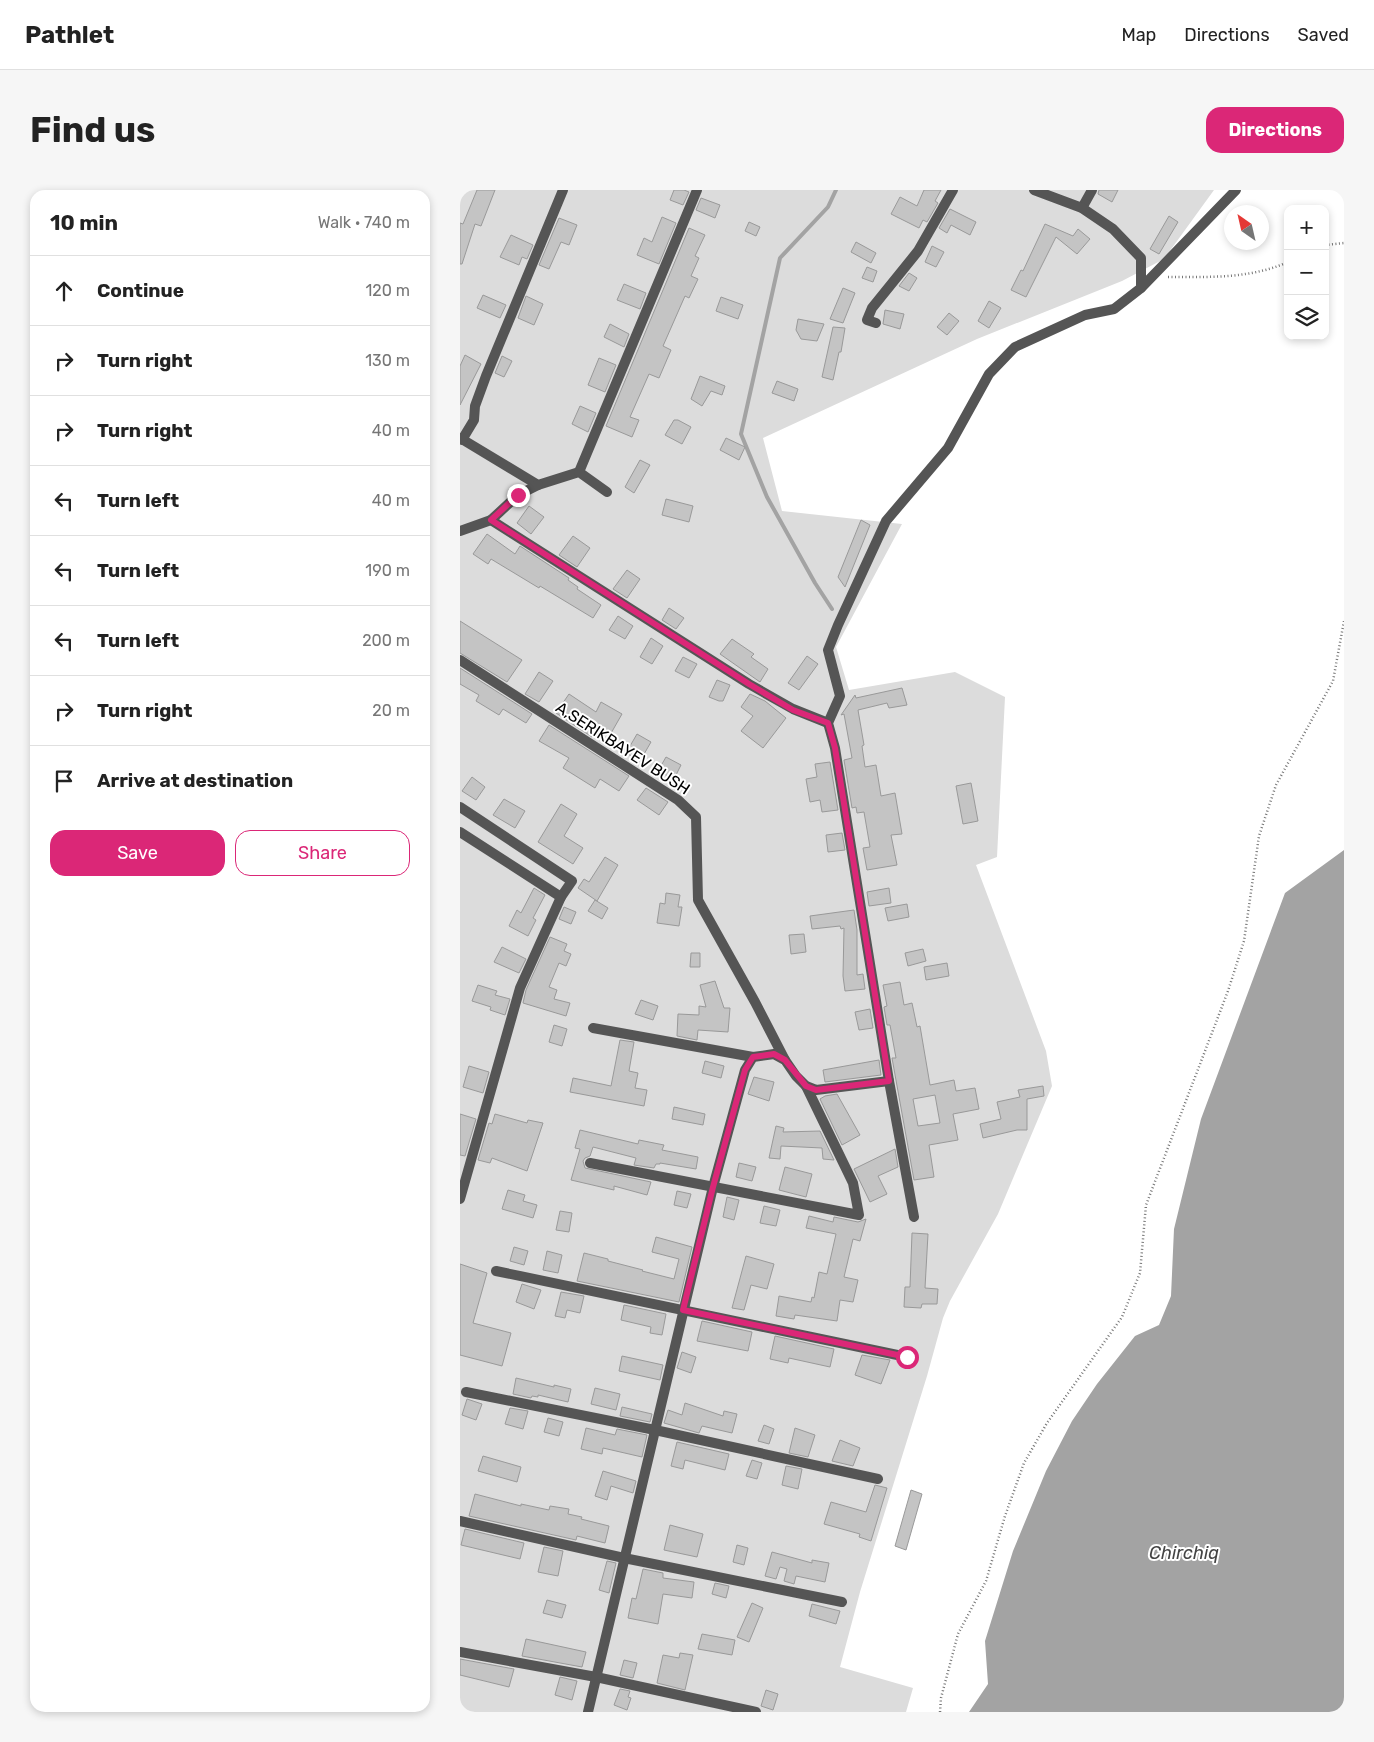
<!DOCTYPE html>
<meta charset="utf-8">
<style>
:root{--surface:#fff;--page:#f6f6f6;--text:#222;--muted:#767676;--line:#e0e0e0;--accent:#db2777}
body{margin:0;font-family:Rubik,sans-serif;background:var(--page);color:var(--text)}
.controls{position:absolute;right:15px;top:15px;display:grid;overflow:hidden;border-radius:10px;box-shadow:0 2px 8px #0003}
.controls button{width:45px;height:45px;display:grid;place-items:center;padding:0;border:0;border-bottom:1px solid var(--line);background:var(--surface);color:var(--text);font:25px sans-serif}
.compass{position:absolute;left:764px;top:15px;width:45px;height:45px;border-radius:50%;background:var(--surface);box-shadow:0 2px 8px #0003;rotate:326deg}
.stop{position:absolute;width:15px;height:15px;margin:-11px;border:4px solid #db2777;border-radius:50%;background:#fff}
.stop.end{background:#db2777;border-color:#fff;box-shadow:0 1px 5px #0008}
.list{margin:0;padding:0;list-style:none}
h2{display:flex;justify-content:space-between;align-items:center;height:65px;margin:0;padding:0 20px;font-size:21px}
h2 small{font-size:16px;font-weight:400;color:var(--muted)}
.list li{display:grid;grid-template-columns:32px 1fr auto;gap:15px;align-items:center;box-sizing:border-box;height:70px;padding:0 20px;border-top:1px solid var(--line)}
.list b{display:block;font-size:19px;white-space:nowrap}
.list em{font-size:16px;font-style:normal;color:var(--muted)}
.actions{display:flex;gap:10px;padding:15px 20px}
.actions a{flex:1;padding:11px 0;border:1px solid var(--accent);border-radius:15px;text-align:center;font-size:18px;color:var(--accent)}
.actions .main{background:var(--accent);color:#fff}
.icon{flex:none;width:28px;height:28px;fill:none;stroke:currentColor;stroke-width:2;stroke-linecap:round;stroke-linejoin:round}
.map{position:relative;flex:none;width:884px;height:1522px;overflow:hidden;border-radius:15px}
header{display:flex;align-items:center;gap:30px;box-sizing:border-box;height:70px;padding:0 25px;background:var(--surface);border-bottom:1px solid var(--line)}
header strong{font-size:24px}
nav{display:flex;gap:28px;margin-inline-start:auto;font-size:18px}
.intro{display:flex;align-items:center;justify-content:space-between;box-sizing:border-box;height:120px;padding:0 30px}
h1{margin:0;font-size:35px}
.button{padding:12px 22px;border-radius:15px;background:var(--accent);color:#fff;font-size:18px;font-weight:700}
main{display:flex;gap:30px;padding:0 30px}
aside{flex:1;background:var(--surface);border-radius:15px;box-shadow:0 2px 8px #0003}
.map>svg:first-child{display:block}
.green{fill:#dcdcdc}
.water{fill:#a3a3a3}
.lines{fill:none;stroke-linecap:round;stroke-linejoin:round}
.stream{stroke:#a3a3a3;stroke-width:4}
.building{fill:#c4c4c4;stroke:#999;fill-rule:evenodd}
.path{stroke:#777;stroke-width:2.5;stroke-dasharray:1 2.5;stroke-linecap:butt}
.street{stroke:#555;stroke-width:10}
.route{stroke:#db2777;stroke-width:6}
.labels{text-anchor:middle;dominant-baseline:central;stroke-width:4;stroke-linejoin:round;paint-order:stroke}
.street-label{font-size:16px;fill:#000;stroke:#fff}
.water-label{font-size:18px;font-style:italic;fill:#444;stroke:#fff}
</style>
<header>
<strong>Pathlet</strong>
<nav><a>Map</a><a>Directions</a><a>Saved</a></nav>
</header>
<div class="intro"><h1>Find us</h1><a class="button">Directions</a></div>
<main>
<aside>
<h2>10 min<small>Walk · 740 m</small></h2>
<ul class="list">
<li><svg class="icon" aria-label="ahead" viewBox="0 0 24 24"><path d="M12 20V5M6 11l6-6 6 6"/></svg><div><b>Continue</b></div><em>120 m</em></li>
<li><svg class="icon" aria-label="right" viewBox="0 0 24 24"><path d="M7 20v-9h11M14 6l5 5-5 5"/></svg><div><b>Turn right</b></div><em>130 m</em></li>
<li><svg class="icon" aria-label="right" viewBox="0 0 24 24"><path d="M7 20v-9h11M14 6l5 5-5 5"/></svg><div><b>Turn right</b></div><em>40 m</em></li>
<li><svg class="icon" aria-label="left" viewBox="0 0 24 24"><path d="M17 20v-9H6M10 6l-5 5 5 5"/></svg><div><b>Turn left</b></div><em>40 m</em></li>
<li><svg class="icon" aria-label="left" viewBox="0 0 24 24"><path d="M17 20v-9H6M10 6l-5 5 5 5"/></svg><div><b>Turn left</b></div><em>190 m</em></li>
<li><svg class="icon" aria-label="left" viewBox="0 0 24 24"><path d="M17 20v-9H6M10 6l-5 5 5 5"/></svg><div><b>Turn left</b></div><em>200 m</em></li>
<li><svg class="icon" aria-label="right" viewBox="0 0 24 24"><path d="M7 20v-9h11M14 6l5 5-5 5"/></svg><div><b>Turn right</b></div><em>20 m</em></li>
<li><svg class="icon" aria-label="arrive" viewBox="0 0 24 24"><path d="M6 21V4h12l-3 4 3 4H6"/></svg><div><b>Arrive at destination</b></div></li>
</ul>
<div class="actions"><a class="main">Save</a><a>Share</a></div>
</aside>
<div class="map">
<svg width="884" height="1522" viewBox="0 0 884 1522">
<rect width="100%" height="100%" fill="#fff"/>
<!-- green -->
<polygon class="green" points="0,0 754,0 704,69 662,91 517,149 303,248 322,321 442,334 376,457 389,500 495,482 545,507 537,667 516,675 586,861 592,896 538,1024 490,1111 483,1128 467,1186 400,1402 380,1477 453,1498 446,1522 0,1522"/>
<!-- water -->
<polygon class="water" points="884,660 884,1522 509,1522 528,1494 525,1451 553,1361 586,1281 612,1231 637,1194 675,1146 699,1135 711,1106 714,1039 741,929 825,703"/>
<g class="lines">
<!-- stream -->
<polyline class="stream" points="372,419 355,393 307,307 281,244 320,68 368,17 376,0"/>
</g>
<!-- building -->
<g class="building">
<polygon points="17,0 35,0 21,36 15,34 2,74 0,74 0,33 3,34"/>
<polygon points="214,0 224,0 229,2 223,15 210,10"/>
<polygon points="464,0 481,0 475,11 478,13 467,32 463,30 459,38 431,24 440,7 457,16"/>
<polygon points="639,0 658,0 652,12 638,4"/>
<polygon points="241,8 260,15 255,28 236,20"/>
<polygon points="490,19 516,32 510,45 491,35 487,43 479,38"/>
<polygon points="709,26 718,32 699,64 690,59"/>
<polygon points="202,27 216,33 199,74 177,65 184,48 192,52"/>
<polygon points="99,28 117,35 109,55 101,52 89,79 79,75"/>
<polygon points="289,32 300,37 296,46 285,41"/>
<polygon points="585,34 613,46 618,39 630,49 617,64 596,47 566,107 551,100 561,80 563,81"/>
<polygon points="229,38 245,45 235,66 239,68 231,86 238,89 229,108 225,106 203,156 211,160 199,188 189,184 170,227 179,230 172,247 146,236"/>
<polygon points="51,45 73,55 67,69 62,67 59,75 40,67"/>
<polygon points="396,52 416,63 411,73 391,62"/>
<polygon points="472,56 484,62 476,77 465,72"/>
<polygon points="407,77 417,81 413,92 402,88"/>
<polygon points="449,83 457,88 449,101 439,96"/>
<polygon points="164,94 186,103 180,119 157,110"/>
<polygon points="383,98 395,103 383,133 370,129"/>
<polygon points="23,105 46,115 40,128 17,118"/>
<polygon points="66,106 83,114 74,135 58,128"/>
<polygon points="261,107 283,115 278,129 256,121"/>
<polygon points="529,111 541,118 529,138 518,131"/>
<polygon points="425,120 444,124 440,139 423,134"/>
<polygon points="489,123 499,131 487,145 477,137"/>
<polygon points="338,129 364,134 357,151 341,149 336,140"/>
<polygon points="150,134 169,144 164,157 144,147"/>
<polygon points="373,137 385,138 381,162 379,162 373,190 362,187"/>
<polygon points="5,165 21,174 0,215 0,176"/>
<polygon points="42,166 52,171 44,187 35,183"/>
<polygon points="139,168 156,175 145,202 128,195"/>
<polygon points="240,186 265,196 262,205 251,201 242,216 231,209"/>
<polygon points="317,191 338,199 334,211 312,203"/>
<polygon points="120,216 136,223 128,242 112,234"/>
<polygon points="214,230 218,230 231,237 222,254 205,245"/>
<polygon points="266,248 285,257 279,270 260,260"/>
<polygon points="180,270 190,275 174,303 165,297"/>
<polygon points="206,309 233,316 229,332 202,325"/>
<polygon points="69,316 84,327 71,344 57,333"/>
<polygon points="401,330 410,335 385,397 378,387"/>
<polygon points="27,344 55,364 60,356 109,388 108,390 118,397 117,399 141,415 133,428 80,396 79,398 31,369 28,374 13,364"/>
<polygon points="113,346 130,358 117,377 99,365"/>
<polygon points="167,380 180,389 167,408 153,399"/>
<polygon points="209,418 224,428 216,439 202,430"/>
<polygon points="158,426 173,436 165,449 149,440"/>
<polygon points="0,431 62,470 47,492 0,463"/>
<polygon points="191,448 203,456 192,474 180,467"/>
<polygon points="272,449 294,464 291,467 308,479 300,492 260,464"/>
<polygon points="347,466 358,474 339,500 328,493"/>
<polygon points="223,467 237,474 229,488 215,481"/>
<polygon points="0,478 72,524 66,533 43,519 39,525 16,511 19,505 0,494"/>
<polygon points="79,482 93,491 79,512 65,504"/>
<polygon points="257,490 270,495 263,511 259,511 249,507"/>
<polygon points="442,498 447,515 429,518 427,513 398,520 404,555 402,556 405,577 416,575 421,606 435,603 442,644 431,645 437,675 407,680 403,658 410,657 404,622 397,623 396,617 392,618 384,570 392,568 384,524 381,525 395,505 396,508"/>
<polygon points="109,504 136,522 141,512 162,524 150,545 138,537 132,547 96,523"/>
<polygon points="290,504 305,511 326,528 303,558 281,541 293,526 281,517"/>
<polygon points="89,535 169,586 159,601 140,589 135,598 103,578 109,568 79,551"/>
<polygon points="177,544 191,552 180,571 166,563"/>
<polygon points="206,567 221,575 214,589 198,581"/>
<polygon points="370,572 378,620 362,622 360,610 350,612 346,589 357,587 355,574"/>
<polygon points="12,587 25,597 16,610 2,601"/>
<polygon points="511,593 518,631 503,634 496,596"/>
<polygon points="186,598 208,612 199,625 177,610"/>
<polygon points="44,609 65,621 55,638 33,625"/>
<polygon points="101,614 117,624 104,646 123,658 113,674 78,652"/>
<polygon points="382,643 385,660 368,662 366,645"/>
<polygon points="145,667 158,675 137,711 118,698 124,689 129,692"/>
<polygon points="74,698 85,705 73,728 76,730 68,746 49,736 57,720 61,723"/>
<polygon points="429,698 431,713 409,716 407,702"/>
<polygon points="206,703 220,705 218,717 222,717 219,736 197,733 200,713 205,714"/>
<polygon points="135,710 148,718 142,729 128,721"/>
<polygon points="447,714 449,727 428,731 425,718"/>
<polygon points="104,717 116,722 111,734 99,729"/>
<polygon points="394,720 397,740 397,785 403,784 405,799 385,801 383,786 384,738 381,739 380,736 352,739 350,726"/>
<polygon points="344,744 346,762 331,764 329,745"/>
<polygon points="90,747 107,754 104,761 111,764 106,776 99,773 89,797 97,800 94,809 110,813 106,826 63,813 66,800"/>
<polygon points="42,757 66,769 59,783 34,772"/>
<polygon points="463,759 466,771 448,776 445,763"/>
<polygon points="231,763 240,763 240,777 230,777"/>
<polygon points="487,773 489,786 466,790 464,777"/>
<polygon points="255,791 264,818 270,818 268,842 238,840 237,850 217,846 218,824 239,825 239,816 246,817 240,795"/>
<path d="M440,792L444,815L452,813L457,837L460,836L470,895L494,890L496,901L515,898L519,919L493,924L498,950L469,955L474,987L454,990L432,868H436L430,835H427L424,817L427,816L423,795ZM475,905L480,933L458,936L453,909Z"/>
<polygon points="18,795 37,801 35,805 50,809 45,825 30,820 31,817 12,811"/>
<polygon points="181,810 198,816 193,830 175,824"/>
<polygon points="410,819 413,838 399,840 395,822"/>
<polygon points="94,835 107,839 102,856 89,852"/>
<polygon points="160,850 174,852 169,881 178,883 175,898 187,900 184,916 110,902 113,888 151,896"/>
<polygon points="419,870 421,885 365,892 363,880"/>
<polygon points="245,871 264,876 261,888 242,883"/>
<polygon points="9,876 29,882 23,903 3,897"/>
<polygon points="294,887 314,892 309,911 288,904"/>
<polygon points="583,896 584,906 567,909 567,940 557,940 523,948 520,934 541,929 537,912 560,907 558,900"/>
<polygon points="377,904 400,945 382,955 360,909 365,906"/>
<polygon points="214,917 245,924 243,935 212,929"/>
<polygon points="0,924 16,929 5,966 0,965"/>
<polygon points="35,924 67,933 68,930 83,933 67,981 32,968 30,973 18,970 29,933 32,934"/>
<polygon points="316,936 324,938 323,942 360,941 374,970 363,969 362,958 321,956 320,969 309,968"/>
<polygon points="120,940 178,954 179,950 204,955 202,960 238,967 236,979 200,973 200,974 196,974 194,978 174,975 176,968 133,957 130,966 125,968 123,971 125,978 191,992 187,1005 154,996 154,1000 111,990 120,959 115,958"/>
<polygon points="435,959 438,977 418,986 427,1004 410,1012 394,979"/>
<polygon points="279,973 296,977 292,991 276,987"/>
<polygon points="325,977 352,984 346,1007 319,1000"/>
<polygon points="48,1000 65,1005 63,1011 77,1015 73,1028 42,1019"/>
<polygon points="217,1001 231,1004 227,1018 214,1015"/>
<polygon points="267,1007 279,1010 274,1030 263,1027"/>
<polygon points="304,1016 320,1020 316,1036 300,1033"/>
<polygon points="100,1021 112,1023 109,1042 96,1040"/>
<polygon points="349,1026 373,1032 374,1027 398,1032 406,1029 400,1051 393,1049 384,1087 398,1090 393,1112 380,1110 377,1131 335,1125 334,1129 316,1126 319,1106 351,1112 352,1107 354,1108 359,1082 367,1084 376,1044 346,1038"/>
<polygon points="452,1043 468,1044 465,1098 478,1099 477,1114 462,1114 461,1118 444,1117 445,1097 450,1097"/>
<polygon points="196,1047 232,1057 219,1112 117,1091 124,1063 148,1069 148,1071 183,1080 182,1081 214,1089 219,1069 192,1062"/>
<polygon points="54,1057 68,1061 64,1075 50,1071"/>
<polygon points="87,1061 102,1065 98,1083 83,1080"/>
<polygon points="286,1066 314,1074 307,1099 291,1095 284,1120 272,1118"/>
<polygon points="0,1074 27,1083 13,1133 51,1143 42,1176 0,1165"/>
<polygon points="62,1094 81,1100 74,1119 56,1112"/>
<polygon points="101,1102 124,1106 120,1123 107,1120 105,1128 95,1126"/>
<polygon points="164,1115 206,1124 202,1145 190,1143 191,1137 161,1130"/>
<polygon points="242,1131 292,1142 288,1161 237,1151"/>
<polygon points="315,1146 374,1159 370,1177 329,1168 328,1173 310,1169"/>
<polygon points="222,1162 236,1167 231,1183 217,1178"/>
<polygon points="402,1165 430,1170 421,1194 395,1185"/>
<polygon points="162,1166 203,1175 200,1190 159,1181"/>
<polygon points="56,1188 94,1197 94,1195 111,1199 108,1212 78,1205 78,1207 72,1206 71,1208 53,1204"/>
<polygon points="135,1198 160,1204 156,1220 131,1214"/>
<polygon points="7,1209 22,1214 16,1230 2,1225"/>
<polygon points="225,1213 263,1226 264,1221 277,1224 272,1243 242,1236 239,1243 204,1233 208,1220 222,1225"/>
<polygon points="162,1217 192,1224 190,1232 160,1226"/>
<polygon points="50,1218 68,1221 63,1239 45,1234"/>
<polygon points="88,1228 103,1232 99,1246 84,1242"/>
<polygon points="304,1235 314,1239 309,1254 298,1251"/>
<polygon points="126,1238 155,1245 157,1239 187,1245 182,1267 143,1258 142,1264 121,1259"/>
<polygon points="335,1238 355,1245 348,1267 329,1263"/>
<polygon points="380,1250 400,1258 393,1276 372,1271"/>
<polygon points="217,1252 269,1264 265,1280 225,1270 223,1279 211,1276"/>
<polygon points="23,1266 61,1277 57,1292 18,1281"/>
<polygon points="292,1270 302,1273 297,1289 286,1286"/>
<polygon points="326,1276 342,1279 338,1299 322,1295"/>
<polygon points="143,1281 176,1291 173,1303 151,1296 147,1310 135,1306"/>
<polygon points="415,1295 427,1298 411,1351 399,1347 400,1344 364,1334 371,1312 406,1322"/>
<polygon points="451,1300 462,1304 446,1360 435,1356"/>
<polygon points="15,1304 61,1316 61,1314 89,1320 90,1316 109,1319 108,1324 122,1327 121,1329 149,1336 145,1353 117,1346 116,1350 9,1326"/>
<polygon points="210,1335 243,1344 237,1367 204,1360"/>
<polygon points="5,1339 64,1353 60,1369 1,1355"/>
<polygon points="277,1355 288,1358 284,1375 273,1372"/>
<polygon points="84,1357 103,1361 98,1386 78,1382"/>
<polygon points="312,1362 352,1373 352,1370 369,1373 365,1392 336,1386 334,1394 324,1391 327,1379 320,1377 316,1389 305,1386"/>
<polygon points="147,1371 156,1373 149,1403 139,1400"/>
<polygon points="183,1379 203,1383 203,1388 234,1392 232,1408 203,1404 198,1434 168,1428 172,1408 176,1409"/>
<polygon points="255,1393 269,1396 266,1408 252,1404"/>
<polygon points="87,1410 106,1415 102,1428 83,1423"/>
<polygon points="292,1413 303,1418 289,1452 277,1447"/>
<polygon points="352,1414 380,1421 376,1434 349,1426"/>
<polygon points="242,1444 275,1450 272,1465 238,1459"/>
<polygon points="66,1449 126,1462 122,1477 62,1466"/>
<polygon points="220,1463 233,1465 225,1500 197,1493 203,1465 219,1468"/>
<polygon points="0,1469 54,1479 49,1497 0,1485"/>
<polygon points="164,1470 177,1473 173,1488 160,1485"/>
<polygon points="100,1487 117,1491 112,1510 95,1505"/>
<polygon points="160,1499 170,1501 168,1507 171,1508 167,1520 154,1515"/>
<polygon points="306,1500 318,1504 313,1520 301,1516"/>
</g>
<g class="lines">
<!-- path -->
<g class="path">
<polyline points="865,55 884,53"/>
<path d="M708,87C749,87 790,89 828,72"/>
<polyline points="480,1522 481,1508 498,1444 526,1391 545,1326 564,1273 587,1233 662,1127 680,1083 686,1015 768,801 784,751 799,646 816,595 873,491 884,431"/>
</g>
<!-- street -->
<g class="street">
<polyline points="622,18 632,0"/>
<polyline points="681,98 776,0"/>
<polyline points="416,133 407,130 412,118 458,61 493,0"/>
<polyline points="0,248 78,295 119,282 147,302"/>
<polyline points="2,250 14,230 15,216 26,186 103,0"/>
<polyline points="119,282 237,0"/>
<polyline points="31,330 289,494 333,519 368,533"/>
<polyline points="0,341 31,330 58,305 78,295"/>
<polyline points="0,470 218,610 236,627 238,710 295,812 325,870"/>
<polyline points="0,617 112,691 101,707 60,798 0,1009"/>
<polyline points="0,642 101,707"/>
<polyline points="133,838 293,867"/>
<polyline points="130,973 399,1025 393,993 346,896"/>
<polyline points="454,1027 429,891 375,558 368,533 380,506 368,460 378,435 426,331 488,258 529,184 555,157 625,125 654,119 681,98 681,68 653,39 622,18 574,0"/>
<polyline points="36,1081 447,1167"/>
<polyline points="6,1202 195,1240 418,1289"/>
<polyline points="0,1331 164,1368 382,1412"/>
<polyline points="0,1462 136,1487 296,1522"/>
<polyline points="128,1522 253,997 285,880 293,867 314,864 325,870 336,886 346,896 356,900 429,891"/>
</g>
</g>
<g class="lines">
<!-- route -->
<polyline class="route" points="58,305 31,330 289,494 333,520 368,533 375,558 429,891 356,900 346,896 325,870 314,864 293,867 285,880 253,997 223,1120 447,1167"/>
</g>
<g class="labels">
<!-- street labels -->
<g class="street-label">
<text transform="translate(163 558) rotate(33)">A,SERIKBAYEV BUSH</text>
</g>
<!-- water labels -->
<g class="water-label">
<text x="724" y="1363">Chirchiq</text>
</g>
</g>
</svg>
<div class="controls">
<button>+</button>
<button>−</button>
<button><svg class="icon" aria-label="layers" viewBox="0 0 24 24"><path d="M12 4l9 5-9 5-9-5zM3 14l9 5 9-5"/></svg></button>
</div>
<svg class="compass" viewBox="-18 -18 36 36"><path d="M0-13l5 13h-10z" fill="#e53935"/><path d="M0 13l5-13h-10z" fill="#767676"/></svg>
<div class="stop" style="left:447px;top:1167px"></div>
<div class="stop end" style="left:58px;top:305px"></div>
</div>
</main>
